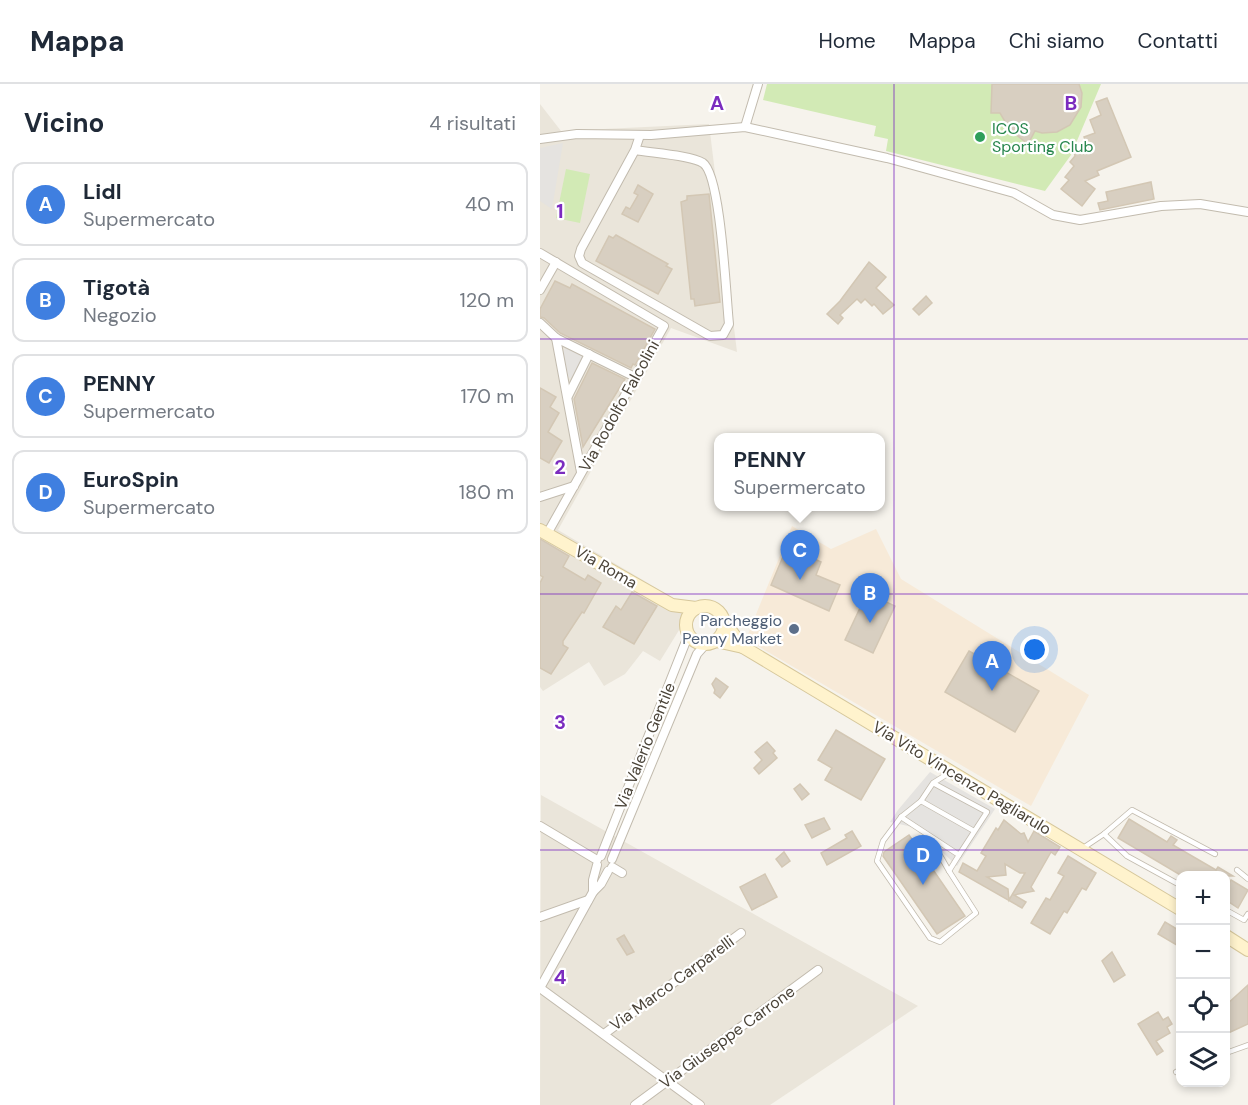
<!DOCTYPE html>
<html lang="it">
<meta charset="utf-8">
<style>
:root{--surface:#fff;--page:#f2f2f3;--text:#1f2937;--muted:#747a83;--line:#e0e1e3;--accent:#111827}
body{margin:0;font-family:"DM Sans",sans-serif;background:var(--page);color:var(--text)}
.controls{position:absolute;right:18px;bottom:18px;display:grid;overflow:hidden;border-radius:12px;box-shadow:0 3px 9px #0003}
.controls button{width:54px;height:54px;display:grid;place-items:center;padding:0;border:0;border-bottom:2px solid var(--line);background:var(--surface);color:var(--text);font:30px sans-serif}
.you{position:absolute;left:495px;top:566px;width:21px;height:21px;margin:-15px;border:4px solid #fff;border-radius:50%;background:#1a73e8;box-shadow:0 0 0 9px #1a73e833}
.badge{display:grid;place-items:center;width:39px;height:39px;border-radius:50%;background:var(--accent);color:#fff;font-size:20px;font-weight:700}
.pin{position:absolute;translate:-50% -50px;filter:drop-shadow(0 2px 3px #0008)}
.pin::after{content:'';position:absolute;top:32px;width:21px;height:18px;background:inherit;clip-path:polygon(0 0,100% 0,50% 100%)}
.popup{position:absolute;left:174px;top:349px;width:171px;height:78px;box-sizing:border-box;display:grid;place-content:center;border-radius:12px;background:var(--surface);filter:drop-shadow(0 2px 4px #0005);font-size:20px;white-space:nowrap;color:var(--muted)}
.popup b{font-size:22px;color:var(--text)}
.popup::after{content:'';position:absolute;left:50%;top:100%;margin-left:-12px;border:12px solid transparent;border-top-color:var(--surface)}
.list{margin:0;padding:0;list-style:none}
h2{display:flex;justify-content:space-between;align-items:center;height:78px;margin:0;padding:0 24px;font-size:26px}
h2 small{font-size:20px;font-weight:400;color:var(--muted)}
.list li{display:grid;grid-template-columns:39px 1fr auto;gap:18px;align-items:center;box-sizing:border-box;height:84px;margin:0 12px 12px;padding:0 12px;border:2px solid var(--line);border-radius:12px}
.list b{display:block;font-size:22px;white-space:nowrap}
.list p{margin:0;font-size:20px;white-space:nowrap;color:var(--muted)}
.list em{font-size:20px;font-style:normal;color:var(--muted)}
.icon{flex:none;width:33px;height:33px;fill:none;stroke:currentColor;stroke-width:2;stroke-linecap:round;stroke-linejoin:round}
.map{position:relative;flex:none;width:708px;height:1021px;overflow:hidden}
header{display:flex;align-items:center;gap:36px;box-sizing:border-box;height:84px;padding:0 30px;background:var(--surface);border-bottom:2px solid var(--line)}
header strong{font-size:28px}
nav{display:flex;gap:33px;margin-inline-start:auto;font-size:21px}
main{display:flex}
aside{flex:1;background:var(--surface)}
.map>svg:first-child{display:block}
.residential{fill:#eae5da}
.commercial{fill:#f7ead8}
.green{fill:#d2eab5}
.parking{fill:#e5e3e0}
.building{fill:#d8cfc1;stroke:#d3c7b4;stroke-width:1.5;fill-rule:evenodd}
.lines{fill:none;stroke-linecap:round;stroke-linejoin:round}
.lane-casing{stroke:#c2bbae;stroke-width:6}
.street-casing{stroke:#c2bbae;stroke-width:10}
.secondary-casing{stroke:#d6c79b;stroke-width:14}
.lane{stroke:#fff;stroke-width:4.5}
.street{stroke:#fff;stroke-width:8}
.secondary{stroke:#fff3cd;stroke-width:12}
.grid{fill:none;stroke:#7b2cbf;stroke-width:1.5;stroke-opacity:0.55}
.leisure-dot{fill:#2e9e5b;stroke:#fff;stroke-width:2}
.service-dot{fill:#5c6f8a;stroke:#fff;stroke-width:2}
.labels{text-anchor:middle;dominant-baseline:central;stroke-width:4.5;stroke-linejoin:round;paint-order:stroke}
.leisure-label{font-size:16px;fill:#27864d;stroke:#fff;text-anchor:start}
.street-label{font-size:16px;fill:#4b4439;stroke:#fff}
.service-label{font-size:16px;fill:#4e5e75;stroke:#fff;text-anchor:end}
.grid-label{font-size:20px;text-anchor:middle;font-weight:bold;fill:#7b2cbf;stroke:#fff;stroke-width:4.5;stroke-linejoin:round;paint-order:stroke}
</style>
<header>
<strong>Mappa</strong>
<nav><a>Home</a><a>Mappa</a><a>Chi siamo</a><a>Contatti</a></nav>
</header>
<main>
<aside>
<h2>Vicino<small>4 risultati</small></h2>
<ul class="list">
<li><span class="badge" style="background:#3f7fe0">A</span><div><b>Lidl</b><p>Supermercato</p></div><em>40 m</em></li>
<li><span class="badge" style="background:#3f7fe0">B</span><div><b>Tigotà</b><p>Negozio</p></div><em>120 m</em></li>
<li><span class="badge" style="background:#3f7fe0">C</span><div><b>PENNY</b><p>Supermercato</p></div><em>170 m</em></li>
<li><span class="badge" style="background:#3f7fe0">D</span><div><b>EuroSpin</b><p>Supermercato</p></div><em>180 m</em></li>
</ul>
</aside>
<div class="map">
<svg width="708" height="1021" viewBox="0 0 708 1021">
<rect width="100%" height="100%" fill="#f6f3ec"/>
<!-- residential -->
<g class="residential">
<polygon points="0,20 21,47 169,40 197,268 131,244 18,446 152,525 120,577 103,567 85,590 64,602 49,578 3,607 0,603"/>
<polygon points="1,711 378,922 230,1021 0,1021"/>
</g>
<!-- commercial -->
<polygon class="commercial" points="252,442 291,465 336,445 361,495 549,611 491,722 206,555"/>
<!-- green -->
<g class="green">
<polygon points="227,0 561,0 531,71 505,107 346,67 348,55 334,52 336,42 223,16"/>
<polygon points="26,85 50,90 40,139 16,134"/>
</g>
<!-- parking -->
<g class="parking">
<polygon points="23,59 12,125 0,117 0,64"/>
<polygon points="26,264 43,273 32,294 26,293 21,269"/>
<polygon points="390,688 455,725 417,782 377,744 350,738 358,726"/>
</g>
<!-- building -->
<g class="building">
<polygon points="452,0 539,0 542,9 541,23 530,41 517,48 502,49 495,47 488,60 470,46 460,29 451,29"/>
<polygon points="567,14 591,73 557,87 559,91 545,97 555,105 542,122 521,105 529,96 525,93 534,82 530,78 535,72 534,68 548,63 544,53 555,49 550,36 561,31 556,18"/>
<polygon points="611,98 614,115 560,126 558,119 568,117 566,108"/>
<polygon points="98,101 113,110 98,138 82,130 86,123 90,125 98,111 94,109"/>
<polygon points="169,110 180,218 155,222 154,215 151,215 141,118 147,116 147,112"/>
<polygon points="76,151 128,180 126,182 132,185 118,210 56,177 69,152 73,154"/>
<polygon points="329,178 346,193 336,204 354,221 343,230 334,220 332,222 325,215 321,219 317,215 300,231 303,234 298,240 287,230 300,217"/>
<polygon points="15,197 30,204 32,200 115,245 95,281 93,280 91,284 20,249 4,234 0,233 0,225"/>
<polygon points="386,212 392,219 379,231 373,225"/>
<polygon points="52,279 85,295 43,363 34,315"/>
<polygon points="0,304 16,313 10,323 19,329 8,348 22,357 9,379 0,374"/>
<polygon points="0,455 29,472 23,483 45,496 48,491 61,499 44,529 42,528 23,557 23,561 28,564 11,590 0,584 0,499 3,493 0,491"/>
<polygon points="247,463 281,478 276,491 300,501 289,527 231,501"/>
<polygon points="92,508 117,522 94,560 63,543 76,522 81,526"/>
<polygon points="327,509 355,522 333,569 305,556"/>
<polygon points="429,567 499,607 475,648 405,608"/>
<polygon points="176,594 188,603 180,614 174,609 175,606 172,600"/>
<polygon points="296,646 345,675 321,716 285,696 292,684 278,676"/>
<polygon points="227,658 235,667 233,669 237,674 219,690 214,684 222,676 215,668"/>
<polygon points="260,700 269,710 262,716 254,705"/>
<polygon points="284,734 290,745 272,754 265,741"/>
<polygon points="589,735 627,758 631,752 637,756 633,761 676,786 678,783 693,792 642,792 578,754"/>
<path d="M464,736L481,750L484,749L488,758L494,747L520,763L515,771L511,768L491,803L494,807L474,811L486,818L482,824L419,788L423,779L437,787L446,772L441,769L456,744L458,746ZM465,780L480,789H485L469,816L468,805L447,793L466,791Z"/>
<polygon points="312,747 321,762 287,781 281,769 307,754 305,751"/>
<polygon points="369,751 425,832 397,850 343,772 344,768"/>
<polygon points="244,768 250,777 242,783 236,775"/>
<polygon points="528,772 556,789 546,806 542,804 527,829 524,827 510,850 491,839 506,814 510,816 524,792 518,789"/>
<polygon points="225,790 237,813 212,826 200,803"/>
<polygon points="691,796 708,806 698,824 686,816 686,805"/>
<polygon points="625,838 640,847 640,863 618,850"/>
<polygon points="84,851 94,868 87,871 77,855"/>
<polygon points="572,868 585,891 574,898 562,877"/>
<polygon points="708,901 708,940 686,950 686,921"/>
<polygon points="618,928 623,936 628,933 632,940 627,943 630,949 616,957 623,967 617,971 598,940"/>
</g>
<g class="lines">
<!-- lane casing -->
<g class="lane-casing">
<g id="lane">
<polyline points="393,699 447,728 419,771 361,733 381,717 393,699 409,689"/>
<polyline points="381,717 434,747"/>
<polyline points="361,733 343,757 337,777 390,854 400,858 436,829 409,787 419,771"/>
<polyline points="564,750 587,772 640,801"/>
<polyline points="390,754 409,787"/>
<polyline points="543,764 564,750 592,726 675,770"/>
<polyline points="697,786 708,795"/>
<polyline points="686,826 704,836 708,830"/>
<polyline points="686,969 708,961"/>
<polyline points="636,988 640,986"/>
</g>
</g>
<!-- street casing -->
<g class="street-casing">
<g id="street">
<polyline points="205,43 218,0"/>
<polyline points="0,55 37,50 111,51 205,43 347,74 474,109 513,131 540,136 621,122 660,120 708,128"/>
<path d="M95,66C111,69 150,71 163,79C181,91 186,213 189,240L183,251L170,252L42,179L39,172L41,165L95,66L100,51"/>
<polyline points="0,169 124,242 7,450"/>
<polyline points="0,206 16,178"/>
<polyline points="0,239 16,254 95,293"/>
<polyline points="16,254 41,388"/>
<polyline points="28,312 49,270"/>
<polyline points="0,413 34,402"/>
<polyline points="0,742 57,776"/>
<polyline points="61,772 148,552"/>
<polyline points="72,775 157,570 165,561"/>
<polyline points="57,781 53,796 53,808 61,800 68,787"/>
<polyline points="72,783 82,789"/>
<polyline points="0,833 48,816"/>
<polyline points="0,904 160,1021"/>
<polyline points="0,904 53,808"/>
<polyline points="64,950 201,849"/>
<polyline points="95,1021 278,886"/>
</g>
</g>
<!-- secondary casing -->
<g class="secondary-casing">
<g id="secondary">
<polyline points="0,446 132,521 156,524"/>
<circle cx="165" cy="541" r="19"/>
<polyline points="176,557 203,563 184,538"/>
<polyline points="203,563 640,825"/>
<polyline points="686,852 708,866"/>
</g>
</g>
<!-- lane -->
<use href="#lane" class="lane"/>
<!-- street -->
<use href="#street" class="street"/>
<!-- secondary -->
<use href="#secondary" class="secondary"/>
</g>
<!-- grid -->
<path class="grid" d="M354,0V1021M0,255H708M0,510H708M0,766H708"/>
<!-- markers -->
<circle class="leisure-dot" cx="440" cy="53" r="6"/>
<circle class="service-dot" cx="254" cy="545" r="6"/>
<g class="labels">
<!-- leisure labels -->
<g class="leisure-label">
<text x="452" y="44">ICOS<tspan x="452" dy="18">Sporting Club</tspan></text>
</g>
<!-- street labels -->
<g class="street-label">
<text transform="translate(79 322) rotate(-61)">Via Rodolfo Falcolini</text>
<text transform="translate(66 483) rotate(30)">Via Roma</text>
<text transform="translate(105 662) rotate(-68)">Via Valerio Gentile</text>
<text transform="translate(422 694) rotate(31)">Via Vito Vincenzo Pagliarulo</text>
<text transform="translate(132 899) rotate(-36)">Via Marco Carparelli</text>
<text transform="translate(187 953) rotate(-36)">Via Giuseppe Carrone</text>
</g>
<!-- service labels -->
<g class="service-label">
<text x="242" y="536">Parcheggio<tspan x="242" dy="18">Penny Market</tspan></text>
</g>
</g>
<g class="grid-label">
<text x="177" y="26">A</text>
<text x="531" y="26">B</text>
<text x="20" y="134">1</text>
<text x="20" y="390">2</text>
<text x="20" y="645">3</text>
<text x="20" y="900">4</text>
</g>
</svg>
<div class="controls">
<button>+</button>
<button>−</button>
<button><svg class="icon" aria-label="locate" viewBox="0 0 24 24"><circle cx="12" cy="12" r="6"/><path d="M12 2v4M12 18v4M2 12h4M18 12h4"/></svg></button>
<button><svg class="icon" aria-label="layers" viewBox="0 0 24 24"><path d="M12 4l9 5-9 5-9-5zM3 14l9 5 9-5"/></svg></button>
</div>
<div class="you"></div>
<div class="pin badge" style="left:452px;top:607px;background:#3f7fe0">A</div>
<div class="pin badge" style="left:330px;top:539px;background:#3f7fe0">B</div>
<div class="pin badge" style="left:260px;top:496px;background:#3f7fe0">C</div>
<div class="popup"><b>PENNY</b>Supermercato</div>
<div class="pin badge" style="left:383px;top:801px;background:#3f7fe0">D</div>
</div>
</main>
